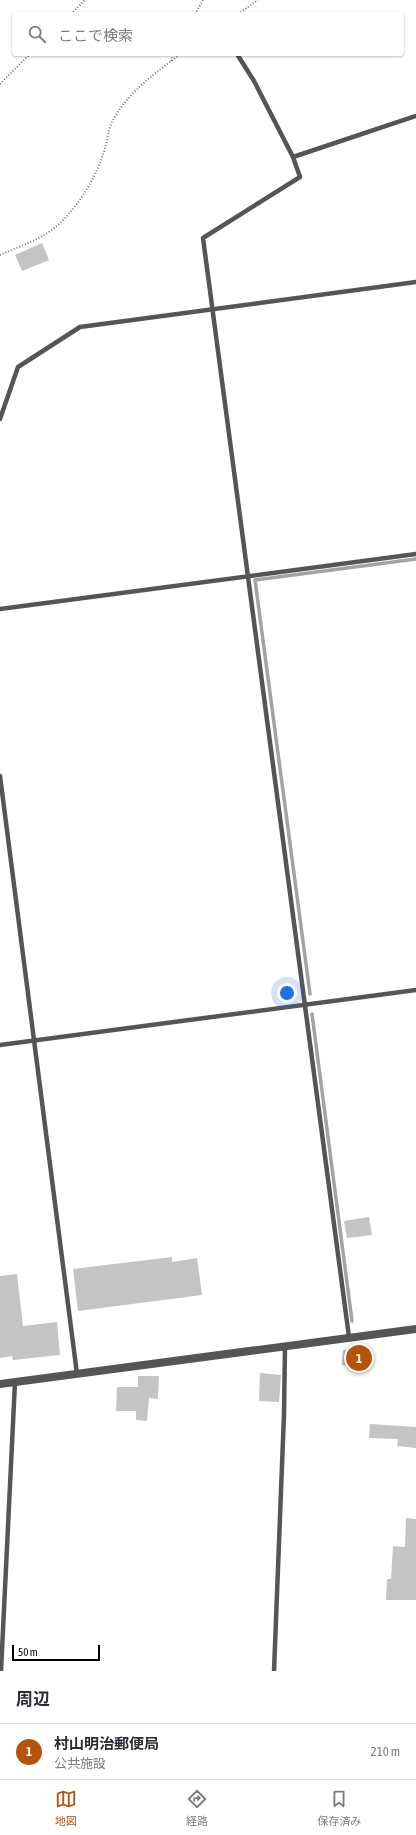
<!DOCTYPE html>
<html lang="ja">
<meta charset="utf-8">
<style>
:root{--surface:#fff;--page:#f2f2f3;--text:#2b2b33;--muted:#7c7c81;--line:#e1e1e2;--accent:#b45309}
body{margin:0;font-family:"Asap Condensed","Noto Sans JP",sans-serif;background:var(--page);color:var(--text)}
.scale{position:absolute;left:12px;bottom:10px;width:88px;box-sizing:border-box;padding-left:4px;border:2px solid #000;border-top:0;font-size:11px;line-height:14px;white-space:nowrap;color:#000;-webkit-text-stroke:3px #fff;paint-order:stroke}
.you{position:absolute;left:287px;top:993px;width:14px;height:14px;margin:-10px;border:3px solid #fff;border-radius:50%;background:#1a73e8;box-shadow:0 0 0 6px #1a73e833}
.badge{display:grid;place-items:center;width:26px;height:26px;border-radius:50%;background:var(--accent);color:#fff;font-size:13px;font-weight:700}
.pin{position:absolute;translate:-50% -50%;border:2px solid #fff;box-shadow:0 1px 4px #0006}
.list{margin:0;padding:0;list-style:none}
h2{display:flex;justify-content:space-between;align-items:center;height:52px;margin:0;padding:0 16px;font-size:17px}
h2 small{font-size:13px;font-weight:400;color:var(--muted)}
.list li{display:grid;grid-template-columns:26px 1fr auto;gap:12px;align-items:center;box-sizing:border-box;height:56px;padding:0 16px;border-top:1px solid var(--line)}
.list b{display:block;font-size:15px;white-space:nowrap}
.list p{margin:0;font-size:13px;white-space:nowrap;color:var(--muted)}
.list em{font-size:13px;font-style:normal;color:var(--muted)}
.icon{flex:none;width:22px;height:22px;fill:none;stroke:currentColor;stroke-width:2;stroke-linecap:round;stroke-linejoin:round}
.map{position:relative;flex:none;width:416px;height:1671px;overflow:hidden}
.search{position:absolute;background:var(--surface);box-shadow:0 1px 3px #0004;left:12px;right:12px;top:12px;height:44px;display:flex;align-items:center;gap:10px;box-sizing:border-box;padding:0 14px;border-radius:4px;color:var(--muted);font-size:15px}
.sheet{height:108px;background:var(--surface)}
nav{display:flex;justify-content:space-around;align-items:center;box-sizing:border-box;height:56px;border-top:1px solid var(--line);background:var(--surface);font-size:11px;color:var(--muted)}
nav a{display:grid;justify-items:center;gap:2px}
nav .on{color:var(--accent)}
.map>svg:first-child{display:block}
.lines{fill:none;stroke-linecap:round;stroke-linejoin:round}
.stream{stroke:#a3a3a3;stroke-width:3.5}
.building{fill:#c4c4c4}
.path{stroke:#777;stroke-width:2;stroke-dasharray:1 2;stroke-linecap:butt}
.service{stroke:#555;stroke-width:4.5}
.tertiary{stroke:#555;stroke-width:8}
</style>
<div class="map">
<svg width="416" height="1671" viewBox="0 0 416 1671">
<rect width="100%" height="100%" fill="#fff"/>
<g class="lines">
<!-- stream -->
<g class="stream">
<polyline points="310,994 255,580 416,559"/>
<polyline points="312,1014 352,1321"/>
</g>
</g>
<!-- building -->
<g class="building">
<polygon points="42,243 49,260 22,271 15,255"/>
<polygon points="369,1217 372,1235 347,1238 344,1221"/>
<polygon points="172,1257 172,1262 197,1258 202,1295 78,1311 73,1269"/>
<polygon points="17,1274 23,1326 57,1322 60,1355 13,1360 12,1356 0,1358 0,1276"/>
<polygon points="343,1350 367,1351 366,1367 342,1365"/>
<polygon points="260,1373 281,1375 279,1402 259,1401"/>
<polygon points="138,1376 159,1376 158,1399 149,1398 147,1421 136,1420 136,1411 116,1411 117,1387 138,1387"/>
<polygon points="370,1424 416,1427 416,1448 397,1446 398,1439 369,1438"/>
<polygon points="406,1518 416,1519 416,1600 386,1600 387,1579 391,1579 393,1546 405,1547"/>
</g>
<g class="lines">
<!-- path -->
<g class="path">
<polyline points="71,14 85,0"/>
<polyline points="195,14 203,0"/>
<polyline points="238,14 258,0"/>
<polyline points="171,61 174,54"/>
<polyline points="0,84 30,54"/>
<path d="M0,255C20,246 43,239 59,224C80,204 95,179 104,152C107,142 108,131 112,122C126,94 156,72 181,54"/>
</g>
<!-- service -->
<g class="service">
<polyline points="237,54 254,81 293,157"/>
<polyline points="0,419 18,367 80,327 416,282"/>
<polyline points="0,609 416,554"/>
<polyline points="0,776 77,1374"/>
<polyline points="0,1045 416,990"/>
<polyline points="349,1337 203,238 300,177 293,157 416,116"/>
<polyline points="1,1671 15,1382"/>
<polyline points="274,1671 284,1414 285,1346"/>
</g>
<!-- tertiary -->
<polyline class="tertiary" points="0,1384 416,1329"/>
</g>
</svg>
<div class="scale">50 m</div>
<div class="you"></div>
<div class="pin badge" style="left:359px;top:1358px">1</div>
<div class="search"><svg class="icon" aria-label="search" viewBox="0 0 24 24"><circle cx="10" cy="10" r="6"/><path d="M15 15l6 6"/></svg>ここで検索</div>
</div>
<section class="sheet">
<h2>周辺<small></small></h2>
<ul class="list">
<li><span class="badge">1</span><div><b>村山明治郵便局</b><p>公共施設</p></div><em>210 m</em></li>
</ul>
</section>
<nav>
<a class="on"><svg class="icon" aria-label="map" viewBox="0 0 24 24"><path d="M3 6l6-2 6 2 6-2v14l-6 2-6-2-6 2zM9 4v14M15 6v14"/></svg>地図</a>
<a><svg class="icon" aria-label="directions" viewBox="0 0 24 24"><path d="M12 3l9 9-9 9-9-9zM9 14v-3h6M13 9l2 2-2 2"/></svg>経路</a>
<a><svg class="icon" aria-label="saved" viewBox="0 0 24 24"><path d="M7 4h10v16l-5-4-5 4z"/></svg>保存済み</a>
</nav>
